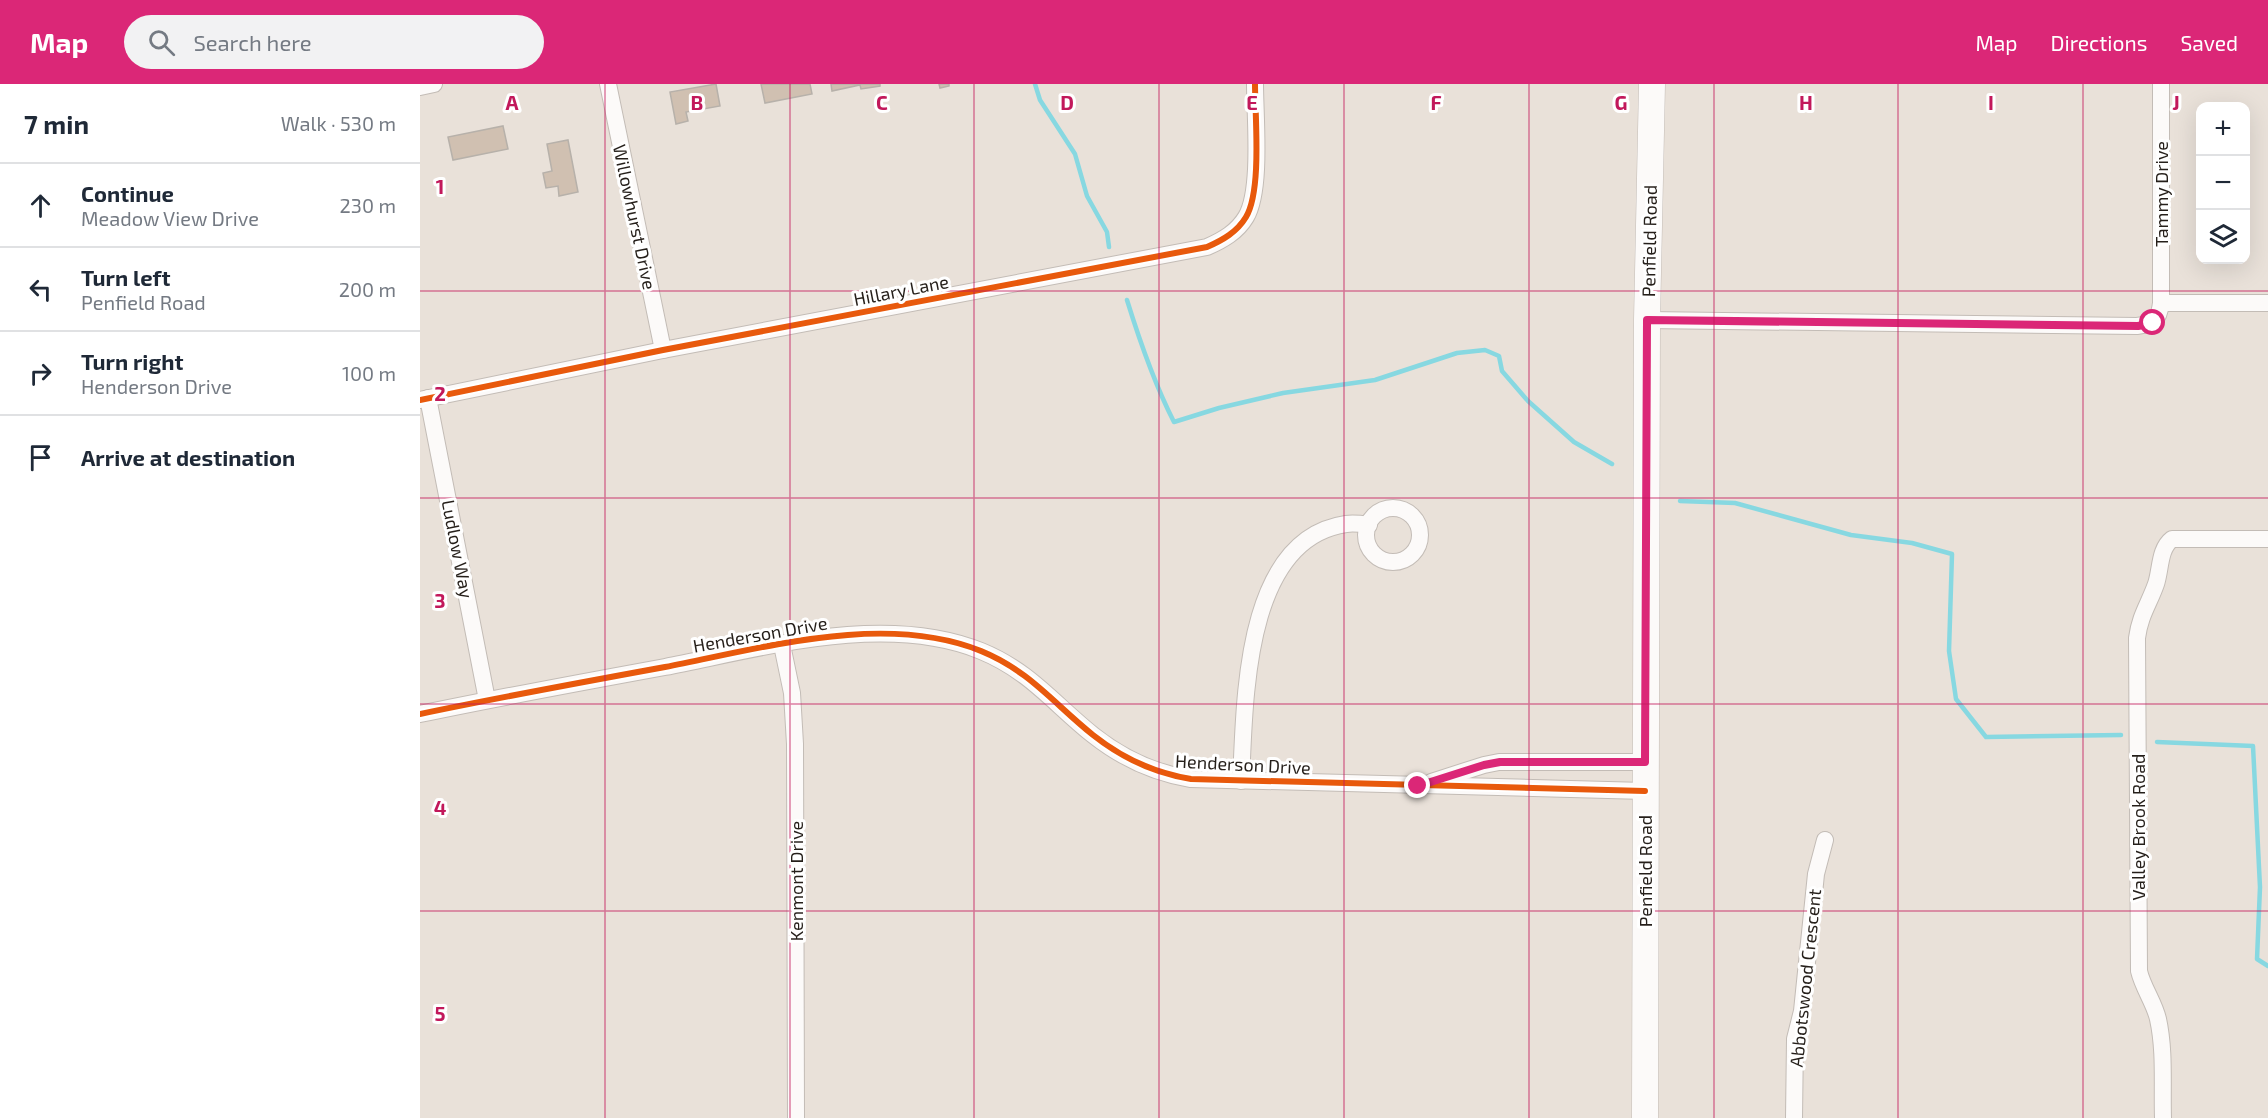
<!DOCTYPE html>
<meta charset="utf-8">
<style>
:root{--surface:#fff;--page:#f2f2f3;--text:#1f2937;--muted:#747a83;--line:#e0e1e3;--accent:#db2777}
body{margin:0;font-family:"Exo 2",sans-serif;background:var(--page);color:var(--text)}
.controls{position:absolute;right:18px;top:18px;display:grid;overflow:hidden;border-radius:12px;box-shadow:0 6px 24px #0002}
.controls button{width:54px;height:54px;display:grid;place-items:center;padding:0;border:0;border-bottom:2px solid var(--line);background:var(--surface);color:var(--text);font:30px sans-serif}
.stop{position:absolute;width:18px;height:18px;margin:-14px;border:4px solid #db2777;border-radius:50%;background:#fff}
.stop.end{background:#db2777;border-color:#fff;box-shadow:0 2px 6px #0008}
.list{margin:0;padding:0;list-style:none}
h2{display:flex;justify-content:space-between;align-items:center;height:78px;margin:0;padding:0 24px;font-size:26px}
h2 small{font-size:20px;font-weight:400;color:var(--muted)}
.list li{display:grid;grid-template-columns:39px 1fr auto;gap:18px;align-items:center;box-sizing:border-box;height:84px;padding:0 24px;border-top:2px solid var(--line)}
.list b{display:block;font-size:22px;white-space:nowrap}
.list p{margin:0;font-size:20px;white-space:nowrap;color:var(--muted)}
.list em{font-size:20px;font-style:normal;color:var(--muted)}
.icon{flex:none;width:33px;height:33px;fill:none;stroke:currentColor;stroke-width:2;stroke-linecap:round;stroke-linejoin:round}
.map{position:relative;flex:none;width:1848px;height:1034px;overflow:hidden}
header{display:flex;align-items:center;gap:36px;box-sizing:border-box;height:84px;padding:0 30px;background:var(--accent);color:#fff}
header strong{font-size:28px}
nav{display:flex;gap:33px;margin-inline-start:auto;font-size:21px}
.search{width:420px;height:54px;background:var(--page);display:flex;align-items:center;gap:15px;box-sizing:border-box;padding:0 21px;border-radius:33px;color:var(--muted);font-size:22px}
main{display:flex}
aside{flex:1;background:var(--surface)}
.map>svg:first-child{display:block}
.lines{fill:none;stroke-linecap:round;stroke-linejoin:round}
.stream{stroke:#87d8e1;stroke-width:4.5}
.building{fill:#d0c0b1;stroke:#b7b1aa;stroke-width:1.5}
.minor-casing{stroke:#c3bcb6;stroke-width:18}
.primary-casing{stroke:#c3bcb6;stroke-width:27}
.minor{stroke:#fcfaf9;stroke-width:16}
.primary{stroke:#fcfaf9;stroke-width:26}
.cycleway-casing{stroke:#fff;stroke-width:10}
.cycleway{stroke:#e8590c;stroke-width:6}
.route{stroke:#db2777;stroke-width:8}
.grid{fill:none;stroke:#c2185b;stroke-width:1.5;stroke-opacity:0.55}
.labels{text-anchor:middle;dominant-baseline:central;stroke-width:6;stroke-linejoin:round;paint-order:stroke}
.street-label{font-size:18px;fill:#251f1a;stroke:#fff}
.grid-label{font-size:20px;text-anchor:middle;font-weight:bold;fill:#c2185b;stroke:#fff;stroke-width:6;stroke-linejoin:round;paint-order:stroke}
</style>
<header>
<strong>Map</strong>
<div class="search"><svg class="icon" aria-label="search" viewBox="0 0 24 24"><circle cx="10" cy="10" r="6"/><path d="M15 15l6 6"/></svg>Search here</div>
<nav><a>Map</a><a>Directions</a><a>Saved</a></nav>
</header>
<main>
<aside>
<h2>7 min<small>Walk · 530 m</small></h2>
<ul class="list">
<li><svg class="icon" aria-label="ahead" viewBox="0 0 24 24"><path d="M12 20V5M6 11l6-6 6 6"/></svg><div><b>Continue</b><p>Meadow View Drive</p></div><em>230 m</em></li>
<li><svg class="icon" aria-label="left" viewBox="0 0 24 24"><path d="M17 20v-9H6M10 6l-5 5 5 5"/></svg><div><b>Turn left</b><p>Penfield Road</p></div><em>200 m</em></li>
<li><svg class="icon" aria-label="right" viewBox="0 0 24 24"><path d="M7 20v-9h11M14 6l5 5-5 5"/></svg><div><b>Turn right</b><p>Henderson Drive</p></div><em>100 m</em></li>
<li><svg class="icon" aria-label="arrive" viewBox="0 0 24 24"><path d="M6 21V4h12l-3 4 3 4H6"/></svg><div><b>Arrive at destination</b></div></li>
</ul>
</aside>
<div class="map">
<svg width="1848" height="1034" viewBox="0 0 1848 1034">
<rect width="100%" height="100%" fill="#e9e1d9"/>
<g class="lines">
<!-- stream -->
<g class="stream">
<polyline points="615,0 620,16 655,70 667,112 687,148 689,163"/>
<path d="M707,216C720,258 734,299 754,338L799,324L863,309L955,296L1037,269L1065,266L1079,272L1082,287L1108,317L1154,358L1192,380"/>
<polyline points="1260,417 1315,419 1431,451 1492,459 1532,470 1529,567 1536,615 1566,653 1701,651"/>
<polyline points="1737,658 1833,662 1840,803 1837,875 1848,882"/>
</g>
</g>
<!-- building -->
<g class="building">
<polygon points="296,0 300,22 266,28 268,37 256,40 250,8"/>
<polygon points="341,0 390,0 392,10 345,19"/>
<polygon points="411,0 460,0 460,2 441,5 440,1 412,7"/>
<polygon points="519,0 529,0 529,2 520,4"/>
<polygon points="83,42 88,65 33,76 28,53"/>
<polygon points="148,56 158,108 139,112 138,102 126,104 123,89 132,87 127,60"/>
</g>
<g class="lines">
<!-- minor casing -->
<g class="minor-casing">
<g id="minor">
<polyline points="188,0 243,266"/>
<polyline points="0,3 14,0"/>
<polyline points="1741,219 1848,219"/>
<path d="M1227,236L1717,242C1734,240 1739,236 1741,219V0"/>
<polyline points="8,314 67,616"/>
<path d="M0,316L243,266L787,163C803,156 817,148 826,133C842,106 835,33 835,0"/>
<circle cx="973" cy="451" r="27"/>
<polyline points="362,561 372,609 375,660 376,1034"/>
<path d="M0,630C81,613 163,598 245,583C343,564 465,528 561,567C610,587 634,620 673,651C702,674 734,689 771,695L1225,707"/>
<path d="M821,697C825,619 823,455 926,440C933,439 942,440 949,441"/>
<polyline points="1011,698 1064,681 1079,678 1225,678"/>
<polyline points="1374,1034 1375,955 1382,927 1396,790 1405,756"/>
<path d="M1743,1034C1742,1001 1745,967 1738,935C1734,918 1723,904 1719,887L1717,554C1720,531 1729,520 1736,500C1741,485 1739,465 1752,455H1848"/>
</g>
</g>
<!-- primary casing -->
<g class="primary-casing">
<polyline id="primary" points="1225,1034 1227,236 1232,0"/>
</g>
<!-- minor -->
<use href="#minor" class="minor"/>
<!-- primary -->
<use href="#primary" class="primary"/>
<!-- cycleway casing -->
<g class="cycleway-casing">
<g id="cycleway">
<path d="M0,316L243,266L787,163C803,156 817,148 826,133C842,106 835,33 835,0"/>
<path d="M0,630C81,613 163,598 245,583C343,564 465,528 561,567C610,587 634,620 673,651C702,674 734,689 771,695L1225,707"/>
</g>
</g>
<!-- cycleway -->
<use href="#cycleway" class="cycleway"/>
</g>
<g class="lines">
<!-- route -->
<polyline class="route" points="998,702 1064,681 1080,678 1225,678 1227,236 1718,242 1733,239"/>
</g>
<!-- grid -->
<path class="grid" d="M185,0V1034M370,0V1034M554,0V1034M739,0V1034M924,0V1034M1109,0V1034M1294,0V1034M1478,0V1034M1663,0V1034M0,207H1848M0,414H1848M0,620H1848M0,827H1848"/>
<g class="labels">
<!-- street labels -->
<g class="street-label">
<text transform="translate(1741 110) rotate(-90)">Tammy Drive</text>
<text transform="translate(215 133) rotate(78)">Willowhurst Drive</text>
<text transform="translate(1229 157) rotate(-89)">Penfield Road</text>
<text transform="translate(481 206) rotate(-11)">Hillary Lane</text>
<text transform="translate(38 465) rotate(79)">Ludlow Way</text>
<text transform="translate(340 550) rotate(-10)">Henderson Drive</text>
<text transform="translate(823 680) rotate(3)">Henderson Drive</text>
<text transform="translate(1718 743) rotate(-90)">Valley Brook Road</text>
<text transform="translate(1225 787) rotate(-90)">Penfield Road</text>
<text transform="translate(376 797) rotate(-90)">Kenmont Drive</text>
<text transform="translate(1385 894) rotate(-84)">Abbotswood Crescent</text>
</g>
</g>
<g class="grid-label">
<text x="92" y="26">A</text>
<text x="277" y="26">B</text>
<text x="462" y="26">C</text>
<text x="647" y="26">D</text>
<text x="832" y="26">E</text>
<text x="1016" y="26">F</text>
<text x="1201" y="26">G</text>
<text x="1386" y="26">H</text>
<text x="1571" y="26">I</text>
<text x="1756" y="26">J</text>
<text x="20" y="110">1</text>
<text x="20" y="317">2</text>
<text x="20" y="524">3</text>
<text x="20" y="731">4</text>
<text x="20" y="937">5</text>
</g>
</svg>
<div class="controls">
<button>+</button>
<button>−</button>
<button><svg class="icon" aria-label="layers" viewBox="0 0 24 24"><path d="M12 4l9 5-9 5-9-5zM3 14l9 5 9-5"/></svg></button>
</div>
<div class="stop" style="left:1733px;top:239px"></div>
<div class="stop end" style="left:998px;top:702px"></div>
</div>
</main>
